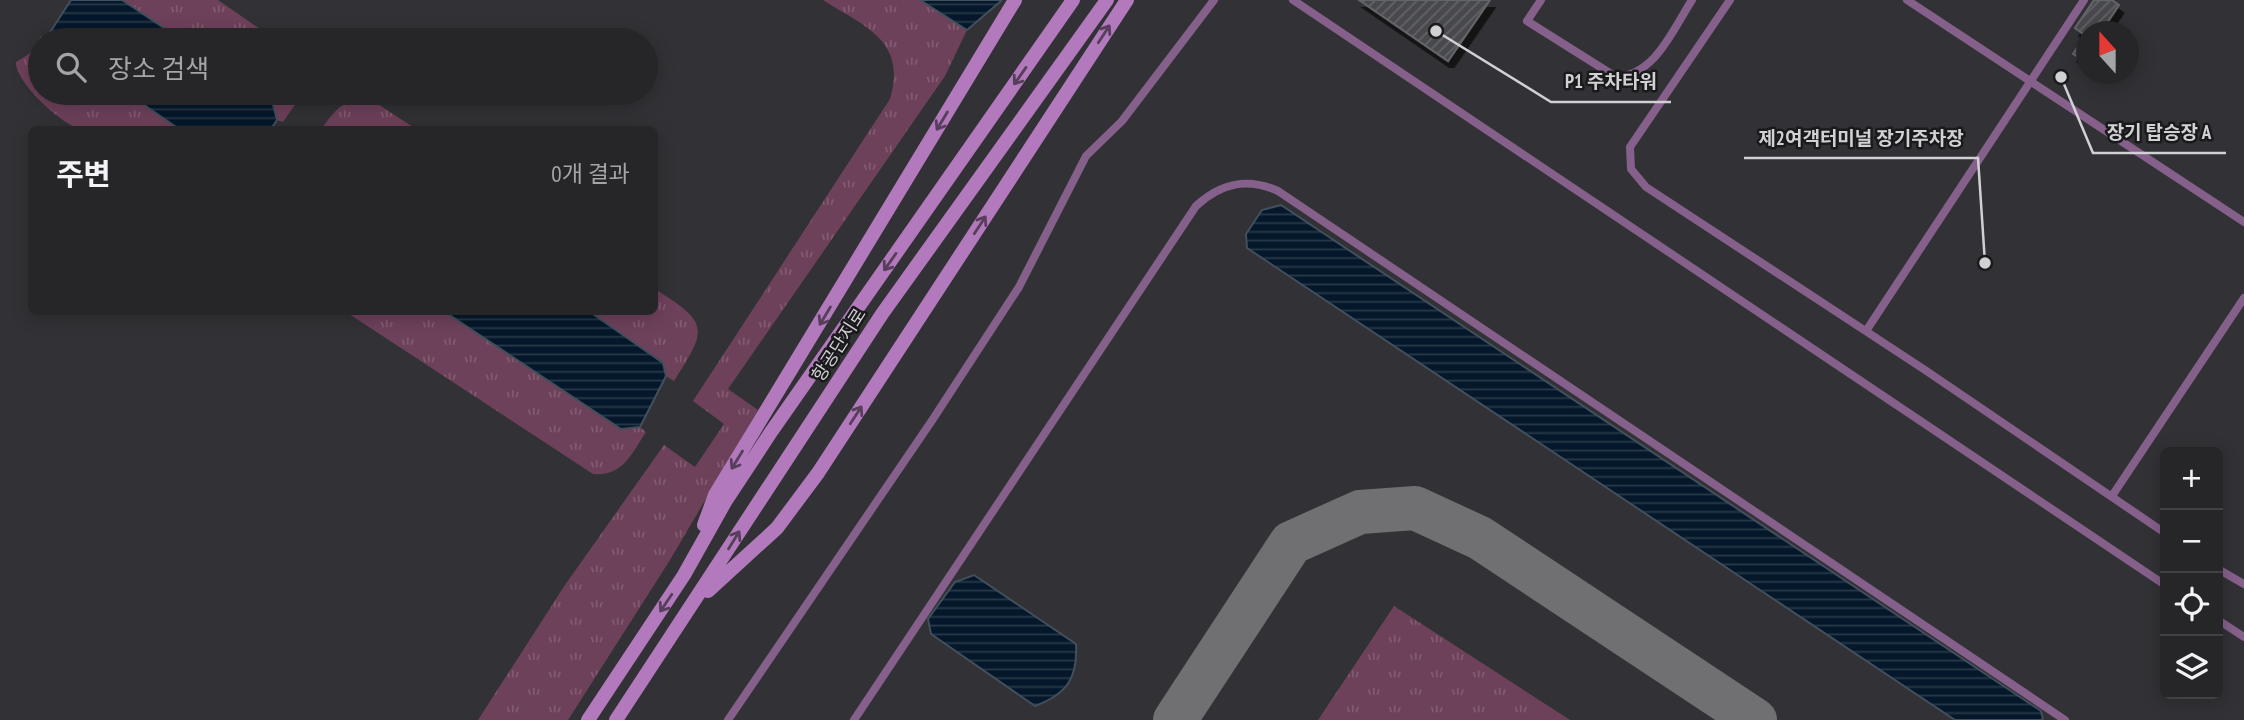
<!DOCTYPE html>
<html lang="ko">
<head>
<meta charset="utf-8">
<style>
  :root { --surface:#262528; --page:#323134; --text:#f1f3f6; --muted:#a4a5a8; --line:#424245 }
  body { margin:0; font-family:"PT Sans Narrow","Noto Sans KR",sans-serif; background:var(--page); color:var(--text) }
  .controls { position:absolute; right:21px; bottom:21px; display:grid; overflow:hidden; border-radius:10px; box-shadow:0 4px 18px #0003 }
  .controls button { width:63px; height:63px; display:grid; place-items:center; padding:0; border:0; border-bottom:2px solid var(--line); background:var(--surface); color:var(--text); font:35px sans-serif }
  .compass { position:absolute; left:2076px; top:21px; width:63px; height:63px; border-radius:50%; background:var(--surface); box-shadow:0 4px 18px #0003; rotate:339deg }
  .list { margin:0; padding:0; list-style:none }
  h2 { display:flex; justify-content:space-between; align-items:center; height:91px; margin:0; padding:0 28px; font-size:30px }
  h2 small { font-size:23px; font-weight:400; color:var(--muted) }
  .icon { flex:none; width:38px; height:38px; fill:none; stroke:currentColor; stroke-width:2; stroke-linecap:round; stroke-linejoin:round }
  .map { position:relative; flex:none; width:2244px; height:720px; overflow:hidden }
  .search { position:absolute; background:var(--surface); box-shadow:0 4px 18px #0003; left:28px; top:28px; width:630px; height:77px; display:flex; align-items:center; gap:18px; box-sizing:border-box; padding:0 24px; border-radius:38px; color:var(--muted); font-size:26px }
  .panel { position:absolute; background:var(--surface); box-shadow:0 4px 18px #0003; left:28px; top:126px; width:630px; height:189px; border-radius:10px }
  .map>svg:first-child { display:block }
</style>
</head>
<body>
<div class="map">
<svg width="2244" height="720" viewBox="0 0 2244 720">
  <defs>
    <pattern id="grass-tufts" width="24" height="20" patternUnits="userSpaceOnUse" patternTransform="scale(1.75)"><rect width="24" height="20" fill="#6e415a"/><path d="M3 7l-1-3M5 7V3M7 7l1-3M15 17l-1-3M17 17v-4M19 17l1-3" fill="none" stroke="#825b71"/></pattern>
    <pattern id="water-rules" width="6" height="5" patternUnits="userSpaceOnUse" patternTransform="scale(1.75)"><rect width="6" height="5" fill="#05182b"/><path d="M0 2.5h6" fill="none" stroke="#283949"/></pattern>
    <pattern id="building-hatch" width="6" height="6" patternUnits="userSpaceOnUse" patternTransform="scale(1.75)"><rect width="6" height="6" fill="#484a4e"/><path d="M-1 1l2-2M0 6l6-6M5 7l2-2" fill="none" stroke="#616367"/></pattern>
    <filter id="shadow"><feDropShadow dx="4.5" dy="8" stdDeviation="0" flood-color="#0009"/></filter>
  </defs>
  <rect width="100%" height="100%" fill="#323135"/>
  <path fill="url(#grass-tufts)" d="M122,0h96l58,40h-94z
    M823,0h97l47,30 -22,46 -217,313 30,21 -88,150 -102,160h-90l87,-135 99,-140 31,22 29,-43 -31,-23 197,-302c17,-59 -25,-72 -67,-99z
    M41,36l4,4h-5v53h87l52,36c-24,0 -77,5 -98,0 -19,-4 -66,-47 -65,-67l13,-8z
    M265,93h38l-20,29 -6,-2 -6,-23z
    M370,99l46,30h-95c11,-14 24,-35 43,-24z
    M655,289c54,34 53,39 19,92l-8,-5 -3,-14 -73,-50h64z
    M346,312h99l176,117 19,-2 6,5c-14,21 -23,45 -53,42z
    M1394,606l176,114h-252z"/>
  <path fill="url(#water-rules)" stroke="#424f5d" stroke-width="2" d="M71,0h51l60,40h-137z
    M920,0h80l1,1 -34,29z
    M127,93h138l6,4 6,23 -6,9h-92z
    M1281,205l760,506 2,9h-88l-708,-472 -1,-14 16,-24z
    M445,312h145l73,51 3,13 -26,51 -19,2z
    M974,575l102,69c2,34 -9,50 -41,62l-104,-72 -3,-15 27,-37z"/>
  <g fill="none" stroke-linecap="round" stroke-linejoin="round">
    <path stroke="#707073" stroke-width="44" d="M1175,720l116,-177 69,-31 55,-4 65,30 275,182"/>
  </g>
  <path fill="url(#building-hatch)" stroke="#64656a" stroke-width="2" filter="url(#shadow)" d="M1359,0h131l-42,61z
    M2094,0h18l7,5 -18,27h-15v4l-11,-8z
    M2084,38l2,17 -3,5 -10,-6z"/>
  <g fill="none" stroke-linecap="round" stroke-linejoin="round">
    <path stroke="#85608b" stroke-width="8" d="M1293,0l872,585
      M1541,0l-14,21 89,56c39,-2 56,-46 76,-77
      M1730,0l-100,147 1,22 15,18 279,183 240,163
      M1907,0l337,222
      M1866,331l218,-331
      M2112,496l132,-198
      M2218,569l26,15
      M2218,620l26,17
      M728,720l205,-301 86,-132 67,-131 36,-35 92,-121
      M854,720l342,-514c25,-23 51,-29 82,-15l787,529"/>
    <path stroke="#b379bd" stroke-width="14" d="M704,525l11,-30 300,-495
      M708,591l69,-63 41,-55 309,-473
      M588,720l96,-145 41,-73 46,-70 302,-432
      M616,720l266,-406 225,-314"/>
  </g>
  <defs><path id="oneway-shaft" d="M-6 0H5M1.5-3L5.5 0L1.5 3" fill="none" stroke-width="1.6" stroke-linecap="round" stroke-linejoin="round" transform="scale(1.75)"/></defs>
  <g stroke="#573f5c">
    <use href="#oneway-shaft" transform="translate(1104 34) rotate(-57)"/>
    <use href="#oneway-shaft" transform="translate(1020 76) rotate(125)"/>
    <use href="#oneway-shaft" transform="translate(942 121) rotate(121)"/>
    <use href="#oneway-shaft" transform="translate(980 225) rotate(-57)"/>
    <use href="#oneway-shaft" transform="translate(890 262) rotate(125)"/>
    <use href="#oneway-shaft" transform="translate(825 316) rotate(121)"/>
    <use href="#oneway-shaft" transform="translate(856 415) rotate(-57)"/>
    <use href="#oneway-shaft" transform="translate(737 460) rotate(122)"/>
    <use href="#oneway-shaft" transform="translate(734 540) rotate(-58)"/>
    <use href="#oneway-shaft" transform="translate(666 603) rotate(124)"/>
  </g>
  <g text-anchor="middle" stroke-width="5" stroke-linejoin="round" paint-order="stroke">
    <g font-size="18" fill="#d1d0d3" stroke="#1a191b">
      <text transform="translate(839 345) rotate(-57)" y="6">항공단지로</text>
    </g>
  </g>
  <path fill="none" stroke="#d1d0d3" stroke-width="2.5" d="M1436 31L1551 102H1671M2061 77L2093 153H2226M1985 263L1978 158H1744"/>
  <g fill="#d1d0d3" stroke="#1a191b" stroke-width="2.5">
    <circle cx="1436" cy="31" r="7"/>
    <circle cx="2061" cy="77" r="7"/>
    <circle cx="1985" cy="263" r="7"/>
  </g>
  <g font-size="19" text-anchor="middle" font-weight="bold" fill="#d1d0d3" stroke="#1a191b" stroke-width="5" stroke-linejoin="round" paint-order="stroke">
    <text x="1611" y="88">P1 주차타워</text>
    <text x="2159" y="139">장기 탑승장 A</text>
    <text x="1861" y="145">제2여객터미널 장기주차장</text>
  </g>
</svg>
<div class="controls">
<button>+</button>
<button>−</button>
<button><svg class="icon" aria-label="locate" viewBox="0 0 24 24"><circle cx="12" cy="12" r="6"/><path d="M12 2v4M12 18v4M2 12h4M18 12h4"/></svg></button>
<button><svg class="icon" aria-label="layers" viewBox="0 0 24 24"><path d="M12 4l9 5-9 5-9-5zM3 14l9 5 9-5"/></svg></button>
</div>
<svg class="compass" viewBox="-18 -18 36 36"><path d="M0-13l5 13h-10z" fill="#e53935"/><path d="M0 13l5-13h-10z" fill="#a4a5a8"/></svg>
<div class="search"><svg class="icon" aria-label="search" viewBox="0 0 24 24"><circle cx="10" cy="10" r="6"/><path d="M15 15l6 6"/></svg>장소 검색</div>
<section class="panel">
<h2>주변<small>0개 결과</small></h2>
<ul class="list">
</ul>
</section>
</div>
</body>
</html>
